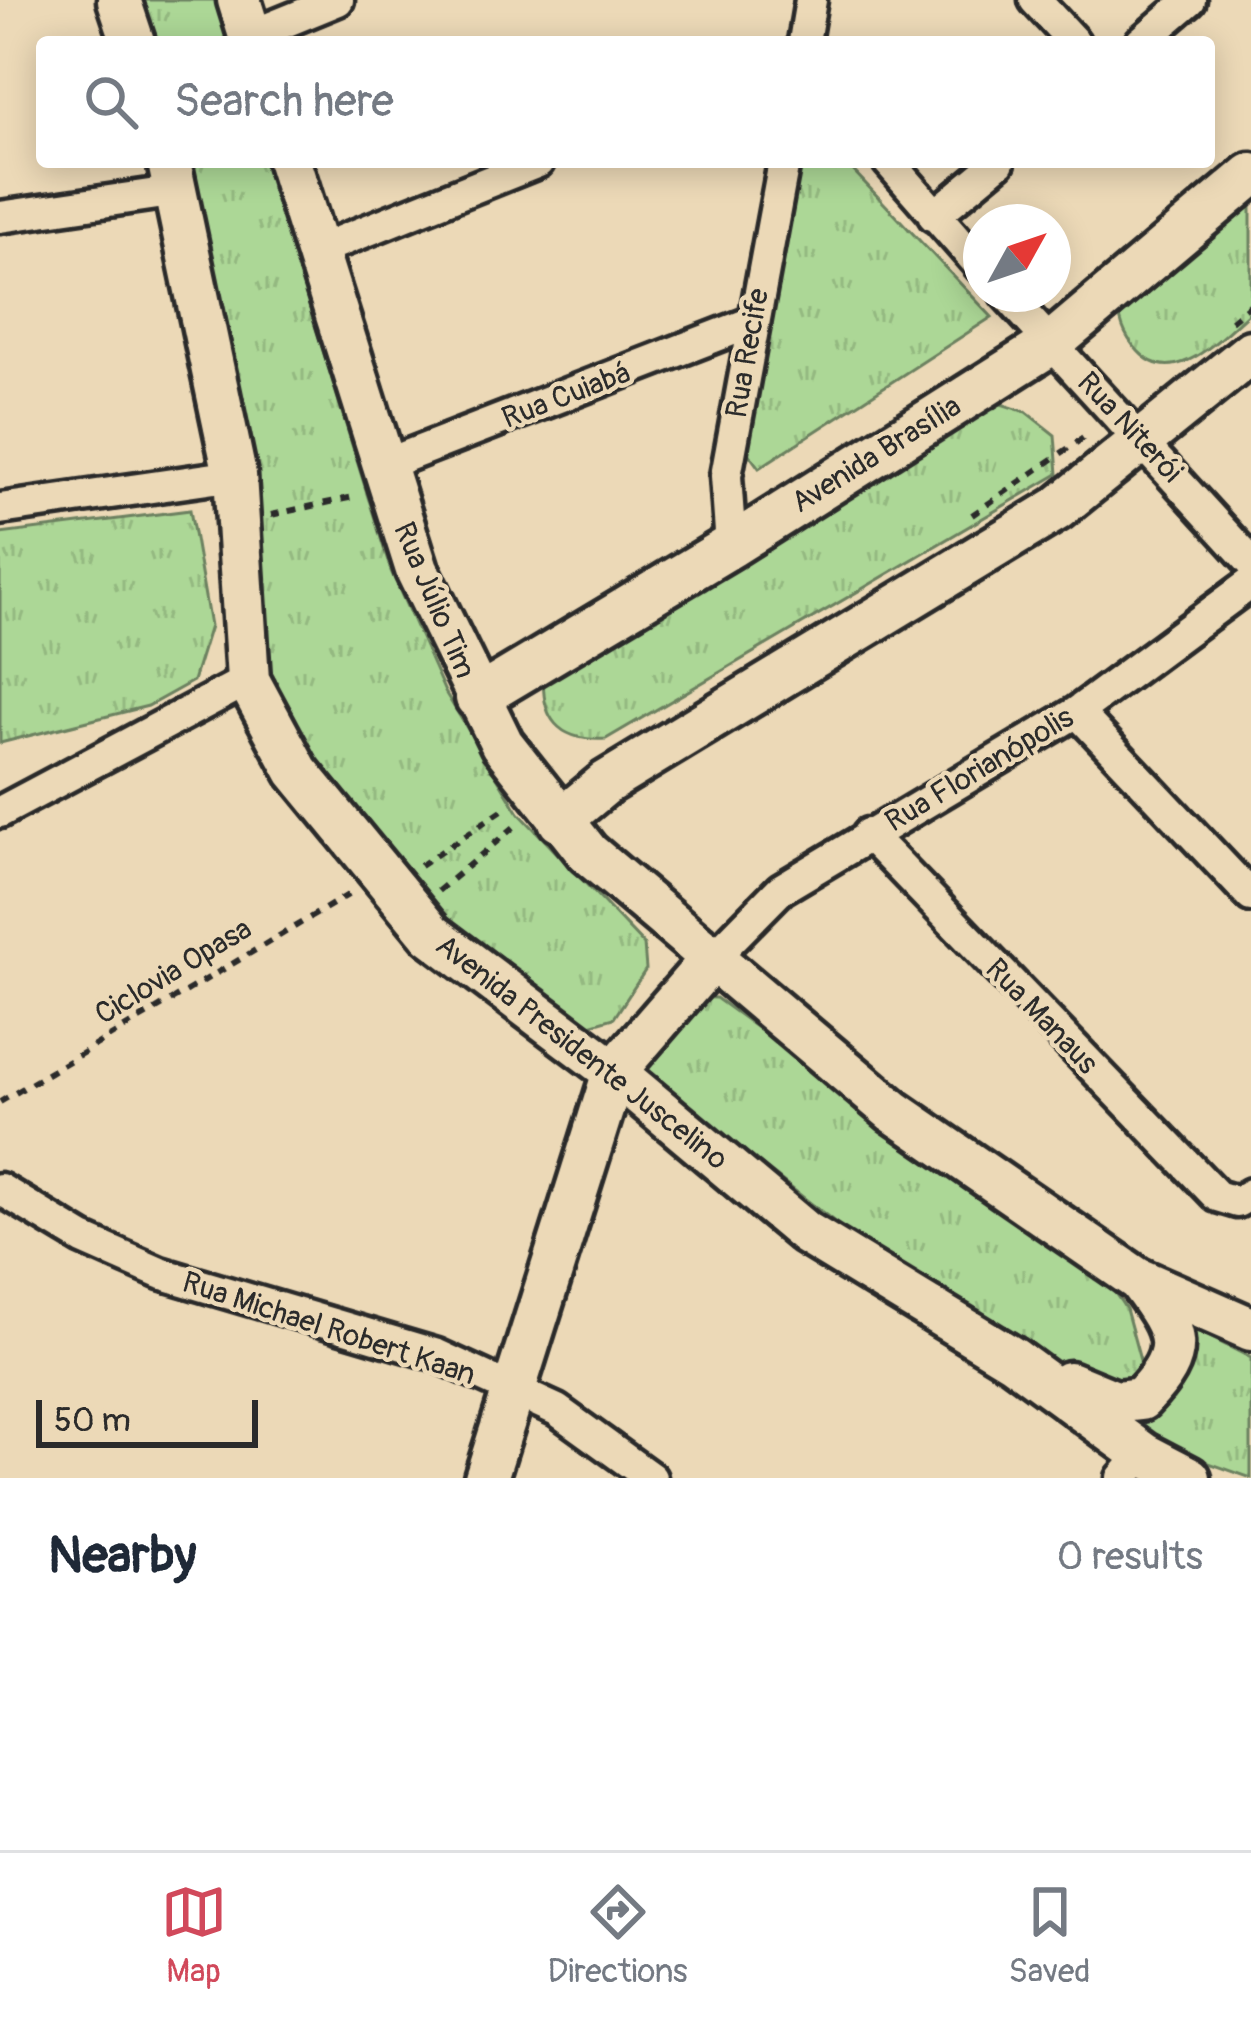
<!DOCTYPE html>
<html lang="en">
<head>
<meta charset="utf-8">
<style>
  :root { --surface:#fff; --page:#f6f6f7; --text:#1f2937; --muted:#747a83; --line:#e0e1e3; --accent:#d1495b }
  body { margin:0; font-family:Pangolin,sans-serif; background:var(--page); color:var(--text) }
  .compass { position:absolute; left:963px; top:204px; width:108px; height:108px; border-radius:50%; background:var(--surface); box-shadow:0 6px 30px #0003; rotate:50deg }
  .scale { position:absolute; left:36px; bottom:30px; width:222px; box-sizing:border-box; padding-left:12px; border:6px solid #2b2b2b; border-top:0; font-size:33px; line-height:42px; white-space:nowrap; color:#2b2b2b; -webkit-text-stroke:9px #ecd9b7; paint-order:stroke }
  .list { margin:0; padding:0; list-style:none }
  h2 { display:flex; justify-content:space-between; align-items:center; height:156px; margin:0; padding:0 48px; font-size:51px }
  h2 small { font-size:39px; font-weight:400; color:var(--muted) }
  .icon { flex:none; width:66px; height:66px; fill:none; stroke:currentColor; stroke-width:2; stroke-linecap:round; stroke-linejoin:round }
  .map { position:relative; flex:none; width:1251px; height:1478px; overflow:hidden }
  .search { position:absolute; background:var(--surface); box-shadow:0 6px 30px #0003; left:36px; right:36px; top:36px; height:132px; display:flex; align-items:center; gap:30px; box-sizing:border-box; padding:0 42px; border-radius:12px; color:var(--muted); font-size:45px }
  .sheet { height:372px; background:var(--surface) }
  nav { display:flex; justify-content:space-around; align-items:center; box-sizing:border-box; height:168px; border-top:3px solid var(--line); background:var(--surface); font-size:33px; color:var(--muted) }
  nav a { display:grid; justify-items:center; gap:6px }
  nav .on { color:var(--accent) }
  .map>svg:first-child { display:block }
</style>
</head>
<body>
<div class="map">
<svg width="1251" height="1478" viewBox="0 0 1251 1478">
  <defs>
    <pattern id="park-tufts" width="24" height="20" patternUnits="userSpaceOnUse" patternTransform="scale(3)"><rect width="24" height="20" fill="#acd796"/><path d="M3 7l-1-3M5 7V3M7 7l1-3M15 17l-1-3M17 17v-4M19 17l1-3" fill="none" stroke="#94b981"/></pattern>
  </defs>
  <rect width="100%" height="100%" fill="#ecd9b7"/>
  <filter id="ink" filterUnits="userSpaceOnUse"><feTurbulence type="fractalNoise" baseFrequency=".00833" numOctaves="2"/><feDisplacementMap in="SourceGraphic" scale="24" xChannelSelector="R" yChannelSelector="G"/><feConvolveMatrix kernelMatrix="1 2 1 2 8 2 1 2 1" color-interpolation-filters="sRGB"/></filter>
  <g filter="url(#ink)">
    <path fill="url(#park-tufts)" stroke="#6c8160" stroke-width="3" d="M135,0h80l13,42h-79z
      M181,162h84l126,409 54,121 74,121 125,132 2,24 -32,49 -24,7 -27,-9 -123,-92 -69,-71 -113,-178z
      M794,162h51l147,155 -233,151 -25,-34z
      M1251,188v123c-30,25 -76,81 -113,40 -15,-16 -19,-31 -20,-53z
      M989,400l37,12 29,23 3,39 -452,265c-48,3 -66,-21 -62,-67z
      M190,510l20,116 -17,55 -45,25 -148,37v-209z
      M687,997l29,1 392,285 18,26 15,55 -12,19 -39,7 -240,-156 -211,-165z
      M1184,1324l67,34v120l-79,-28 -40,-25c51,-24 48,-49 52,-101z"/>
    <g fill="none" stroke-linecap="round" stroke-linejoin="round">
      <g stroke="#2b2b2b" stroke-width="39">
        <path id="street" d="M1035,0l39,42
          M250,36l88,-36
          M804,42l7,-42
          M1141,42l49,-42
          M889,162l92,105
          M934,216l65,-54
          M0,217l177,-26
          M316,251l222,-89
          M1006,294l245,268
          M381,466l369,-143
          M0,509l235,-34
          M731,546l-5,-70 58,-314
          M1077,712l174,184
          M0,812l248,-132
          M868,834l349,362 20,6 14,-8
          M712,959l69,-70 296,-177 174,-129
          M0,1189l83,50 77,34 277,82 120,55 94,68
          M1122,1478l21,-24"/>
      </g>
      <g stroke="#2b2b2b" stroke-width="51">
        <path id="secondary" d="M119,0l14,42
          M239,0l13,42
          M169,162l66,313 13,205 49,91 134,163 183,138 192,161 207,126 130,95 46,24
          M289,162l128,408 85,174 86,109 305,258 244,168 114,50
          M477,698l254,-152 321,-203 199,-168
          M560,821l47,-39 450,-273 194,-157
          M1069,1383l46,19 26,-3c46,-47 37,-66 0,-116
          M486,1478l128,-406 98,-113"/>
      </g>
      <path stroke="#2b2b2b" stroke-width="6" stroke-dasharray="9 9" stroke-linecap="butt" d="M1231,321l20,-17
        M271,515l87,-19
        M972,515l117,-81
        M420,866l88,-60
        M438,891l82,-69
        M0,1102l353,-210"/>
      <use href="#street" stroke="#ecd9b7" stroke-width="30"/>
      <use href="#secondary" stroke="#ecd9b7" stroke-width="42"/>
    </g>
  </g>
  <g text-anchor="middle" stroke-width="9" stroke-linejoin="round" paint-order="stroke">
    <g font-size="30" fill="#2b2b2b" stroke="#ecd9b7">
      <text transform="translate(747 353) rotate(-80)" y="10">Rua Recife</text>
      <text transform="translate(566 395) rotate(-21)" y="10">Rua Cuiabá</text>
      <text transform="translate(1130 427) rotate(47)" y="10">Rua Niterói</text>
      <text transform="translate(876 454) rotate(-32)" y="10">Avenida Brasília</text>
      <text transform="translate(435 600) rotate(67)" y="10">Rua Júlio Tim</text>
      <text transform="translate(979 769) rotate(-31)" y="10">Rua Florianópolis</text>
      <text transform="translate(173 971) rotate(-31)" y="10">Ciclovia Opasa</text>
      <text transform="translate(1042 1016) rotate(46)" y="10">Rua Manaus</text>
      <text transform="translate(582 1052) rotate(38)" y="10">Avenida Presidente Juscelino</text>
      <text transform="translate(329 1328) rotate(18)" y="10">Rua Michael Robert Kaan</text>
    </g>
  </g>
</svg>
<svg class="compass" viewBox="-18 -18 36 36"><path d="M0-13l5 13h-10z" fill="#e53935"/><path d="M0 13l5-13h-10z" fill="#747a83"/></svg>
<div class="scale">50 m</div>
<div class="search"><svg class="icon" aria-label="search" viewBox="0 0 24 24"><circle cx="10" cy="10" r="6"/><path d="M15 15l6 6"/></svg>Search here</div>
</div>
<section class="sheet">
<h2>Nearby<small>0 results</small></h2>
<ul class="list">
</ul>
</section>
<nav>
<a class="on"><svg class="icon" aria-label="map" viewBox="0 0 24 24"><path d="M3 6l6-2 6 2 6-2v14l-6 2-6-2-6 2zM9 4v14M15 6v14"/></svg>Map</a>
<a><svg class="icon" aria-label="directions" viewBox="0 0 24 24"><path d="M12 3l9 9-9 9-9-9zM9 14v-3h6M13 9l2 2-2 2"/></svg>Directions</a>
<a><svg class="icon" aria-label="saved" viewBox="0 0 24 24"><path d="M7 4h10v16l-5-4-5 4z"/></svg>Saved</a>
</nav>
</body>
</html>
